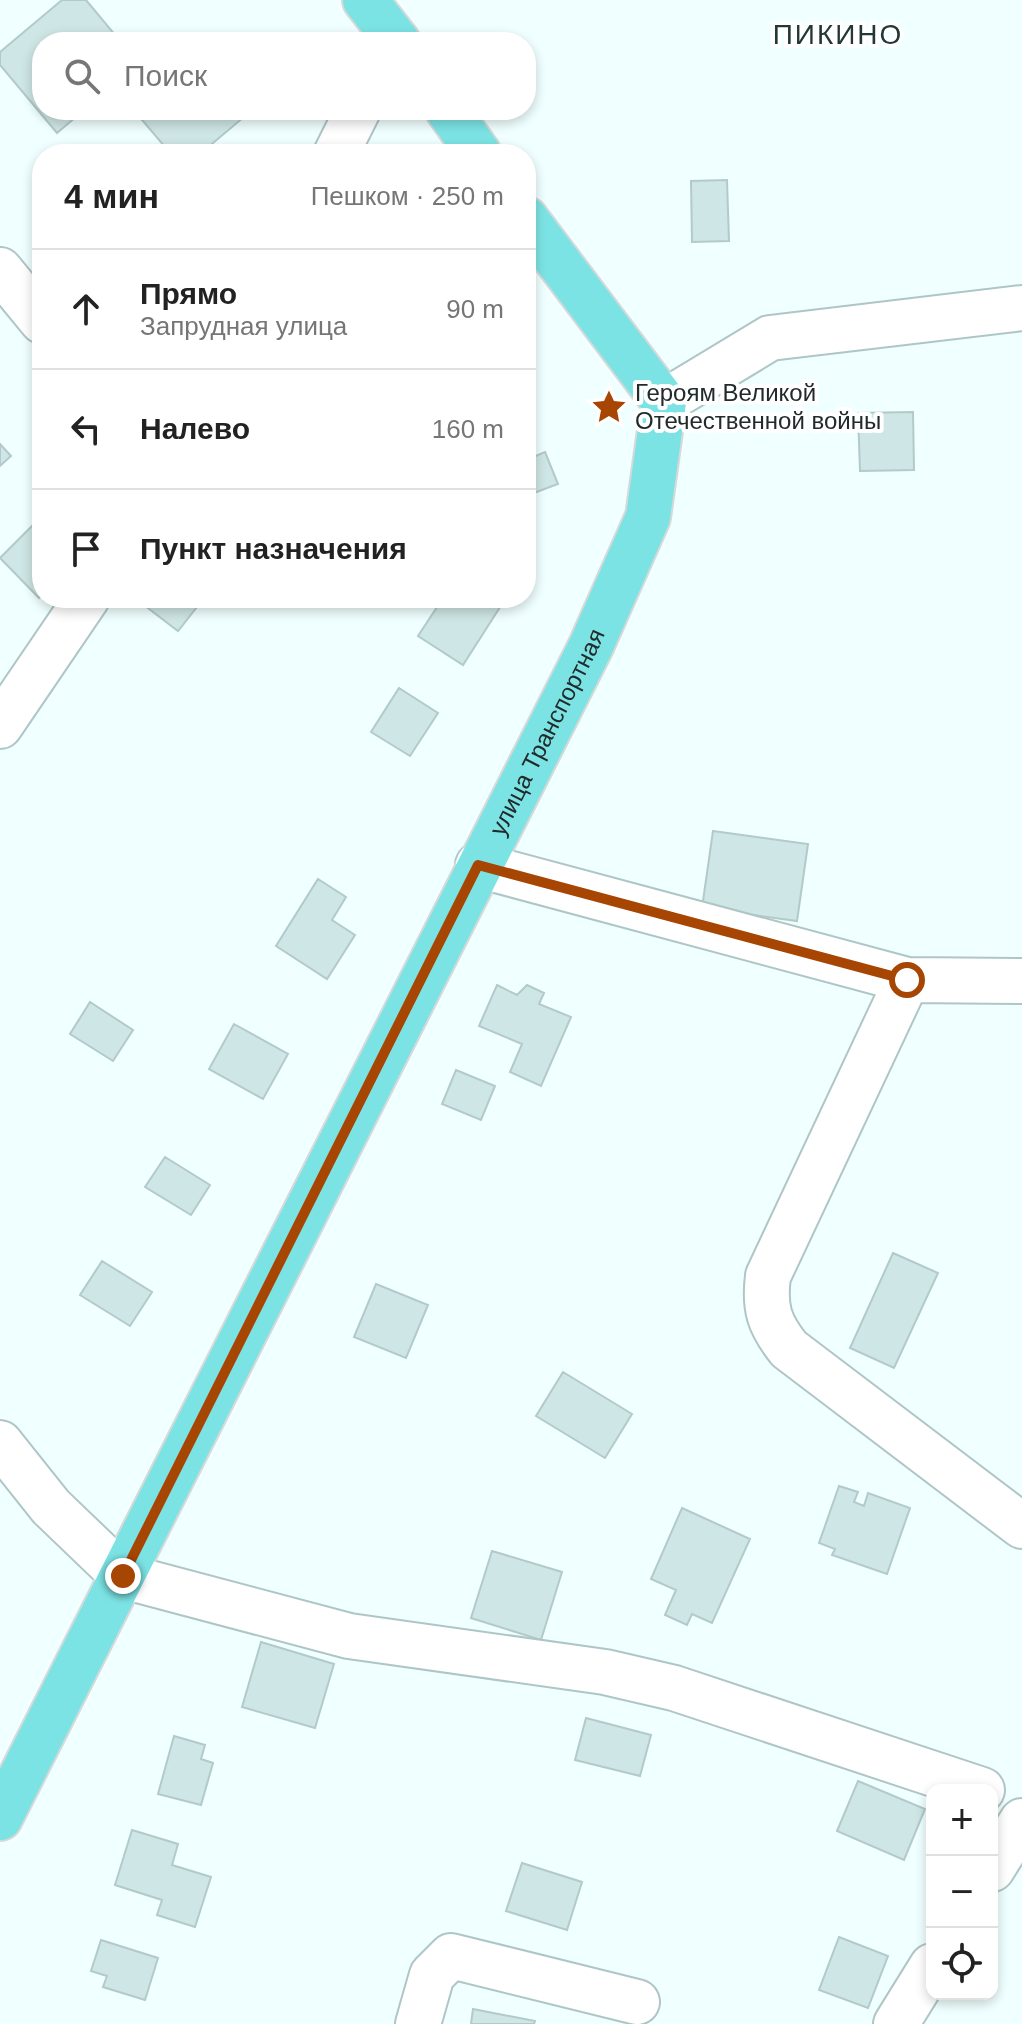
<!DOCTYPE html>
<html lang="ru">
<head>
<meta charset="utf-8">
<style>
  :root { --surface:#fff; --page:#f6f6f6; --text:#222; --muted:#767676; --line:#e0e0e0 }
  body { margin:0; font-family:Arial,sans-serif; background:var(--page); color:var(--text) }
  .controls { position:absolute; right:24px; bottom:24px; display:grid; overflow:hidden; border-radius:16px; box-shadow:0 4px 12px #0003 }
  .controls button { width:72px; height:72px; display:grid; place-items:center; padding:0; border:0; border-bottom:2px solid var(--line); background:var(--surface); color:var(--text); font:40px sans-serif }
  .stop { position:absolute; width:24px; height:24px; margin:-18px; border:6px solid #a74502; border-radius:50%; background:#fff }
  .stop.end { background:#a74502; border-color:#fff; box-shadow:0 2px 8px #0008 }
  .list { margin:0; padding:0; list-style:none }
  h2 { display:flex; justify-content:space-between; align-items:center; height:104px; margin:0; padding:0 32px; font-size:34px }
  h2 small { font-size:26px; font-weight:400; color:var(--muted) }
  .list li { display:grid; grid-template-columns:52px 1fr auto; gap:24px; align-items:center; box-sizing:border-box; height:120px; padding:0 32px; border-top:2px solid var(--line) }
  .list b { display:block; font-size:30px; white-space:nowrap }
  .list p { margin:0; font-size:26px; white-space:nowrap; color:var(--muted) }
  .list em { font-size:26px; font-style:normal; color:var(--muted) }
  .icon { flex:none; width:44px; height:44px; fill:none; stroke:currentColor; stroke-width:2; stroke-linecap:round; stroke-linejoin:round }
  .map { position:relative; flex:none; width:1022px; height:2024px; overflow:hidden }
  .search { position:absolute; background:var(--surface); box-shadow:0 4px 12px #0003; left:32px; top:32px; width:504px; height:88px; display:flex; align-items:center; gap:20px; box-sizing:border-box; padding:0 28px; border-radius:32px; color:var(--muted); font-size:30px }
  .panel { position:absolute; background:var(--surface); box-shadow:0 4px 12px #0003; left:32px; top:144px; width:504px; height:464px; border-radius:32px }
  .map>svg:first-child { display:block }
</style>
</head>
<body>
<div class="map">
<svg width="1022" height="2024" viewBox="0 0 1022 2024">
  <rect width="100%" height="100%" fill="#f0ffff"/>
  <path fill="#cee6e5" stroke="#b3caca" stroke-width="2" d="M62,0h24l35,42h-79v68h42l-27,23 -57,-68v-13z
    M141,110h109l1,1 -51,43h-29l-34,-40z
    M727,180l2,61 -37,1 -1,-61z
    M913,412l1,58 -54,1 -2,-58z
    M0,444l11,12 -11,10z
    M545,452l13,32 -32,12v-36z
    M42,516v79l-3,3 -39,-40z
    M150,598h54l-26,33 -34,-26z
    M443,598h49l10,6 -39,61 -45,-29z
    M399,688l39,25 -28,43 -39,-24z
    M713,831l95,13 -11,77 -95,-13z
    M318,879l28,18 -14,23 23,15 -28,44 -51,-33z
    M497,985l20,10 10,-10 17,8 -5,11 32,13 -30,69 -31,-14 12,-28 -43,-18z
    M90,1002l43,28 -20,31 -43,-27z
    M234,1024l54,30 -25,45 -54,-30z
    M456,1070l39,16 -14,34 -39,-16z
    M165,1157l45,28 -19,30 -46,-28z
    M893,1253l45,20 -44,95 -44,-20z
    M102,1261l50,31 -22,34 -50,-31z
    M376,1284l52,21 -22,53 -52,-21z
    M563,1372l69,42 -27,44 -69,-42z
    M839,1486l19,6 -4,10 10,4 4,-13 42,15 -23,66 -55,-19 3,-6 -16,-6z
    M682,1508l68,31 -38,84 -20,-9 -5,11 -22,-10 11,-25 -25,-11z
    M492,1551l70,21 -21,68 -70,-22z
    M261,1642l73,22 -19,64 -73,-21z
    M586,1718l65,17 -11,41 -65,-16z
    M174,1736l31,9 -4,14 12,4 -12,42 -43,-11z
    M858,1781l67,28 -21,51 -67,-29z
    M132,1830l46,14 -6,21 39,12 -16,50 -38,-12 5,-15 -47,-15z
    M522,1863l60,19 -15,48 -61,-19z
    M839,1937l49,19 -20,52 -49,-18z
    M101,1940l57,18 -13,42 -42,-13 4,-11 -16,-5z
    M473,2009l62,12 -1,3h-63z"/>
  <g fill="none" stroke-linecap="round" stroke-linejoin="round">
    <g stroke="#afc6c6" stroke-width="48">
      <path id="minor" d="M336,154l22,-44
        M0,270l42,51
        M664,402l106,-64 252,-30
        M0,726l87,-128
        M478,865l429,115 115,1
        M907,980l-139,296c-4,32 1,48 21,73l233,177
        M0,1443l51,64 72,69 226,60 256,36 69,16 308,102
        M992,1869l30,-48
        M418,2024l14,-49 19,-19 186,46
        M896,2024l36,-58"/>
    </g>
    <g stroke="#d7d9d9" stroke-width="48">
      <g id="major">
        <path d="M365,0l33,42"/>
        <path d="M448,110l31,44"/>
        <path id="s1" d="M0,1818l591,-1172 57,-129 16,-115 -138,-183"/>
      </g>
    </g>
    <use href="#minor" stroke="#fff" stroke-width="44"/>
    <use href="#major" stroke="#7ce3e4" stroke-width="44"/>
  </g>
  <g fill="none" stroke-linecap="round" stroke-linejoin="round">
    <path stroke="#a74502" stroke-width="10" d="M123,1576l355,-711 429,115"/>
  </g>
  <defs>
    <g id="sight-bare" transform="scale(2.76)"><path d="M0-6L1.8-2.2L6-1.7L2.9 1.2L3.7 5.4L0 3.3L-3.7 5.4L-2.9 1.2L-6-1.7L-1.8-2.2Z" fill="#a74502" stroke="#fff" stroke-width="2.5" paint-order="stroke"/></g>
  </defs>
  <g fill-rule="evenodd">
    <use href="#sight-bare" x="609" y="407"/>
  </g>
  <g text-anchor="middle" stroke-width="8" stroke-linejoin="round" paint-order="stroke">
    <g font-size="24" fill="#222b2b" stroke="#fff" text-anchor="start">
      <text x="635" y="401">Героям Великой<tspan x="635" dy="28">Отечественной войны</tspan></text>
    </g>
    <g font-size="24" fill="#222b2b" stroke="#fff">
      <text dy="8" stroke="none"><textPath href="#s1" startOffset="1216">улица Транспортная</textPath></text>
    </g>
    <g font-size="28" letter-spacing="2" fill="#233737" stroke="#fff">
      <text x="838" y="44">ПИКИНО</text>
    </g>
  </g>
</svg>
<div class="controls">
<button>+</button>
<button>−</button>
<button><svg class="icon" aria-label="locate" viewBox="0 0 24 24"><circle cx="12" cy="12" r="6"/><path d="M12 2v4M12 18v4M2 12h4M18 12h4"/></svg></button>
</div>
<div class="stop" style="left:907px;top:980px"></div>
<div class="stop end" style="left:123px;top:1576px"></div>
<div class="search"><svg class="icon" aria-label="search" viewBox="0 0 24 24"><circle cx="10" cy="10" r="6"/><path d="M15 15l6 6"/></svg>Поиск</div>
<section class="panel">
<h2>4 мин<small>Пешком · 250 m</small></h2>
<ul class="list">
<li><svg class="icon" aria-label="ahead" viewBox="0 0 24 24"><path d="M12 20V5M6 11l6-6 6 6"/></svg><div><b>Прямо</b><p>Запрудная улица</p></div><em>90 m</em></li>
<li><svg class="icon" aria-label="left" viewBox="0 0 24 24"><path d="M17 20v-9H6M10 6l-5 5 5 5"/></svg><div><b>Налево</b></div><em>160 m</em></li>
<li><svg class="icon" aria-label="arrive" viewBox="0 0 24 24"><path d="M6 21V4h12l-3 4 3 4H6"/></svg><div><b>Пункт назначения</b></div></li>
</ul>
</section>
</div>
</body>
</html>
